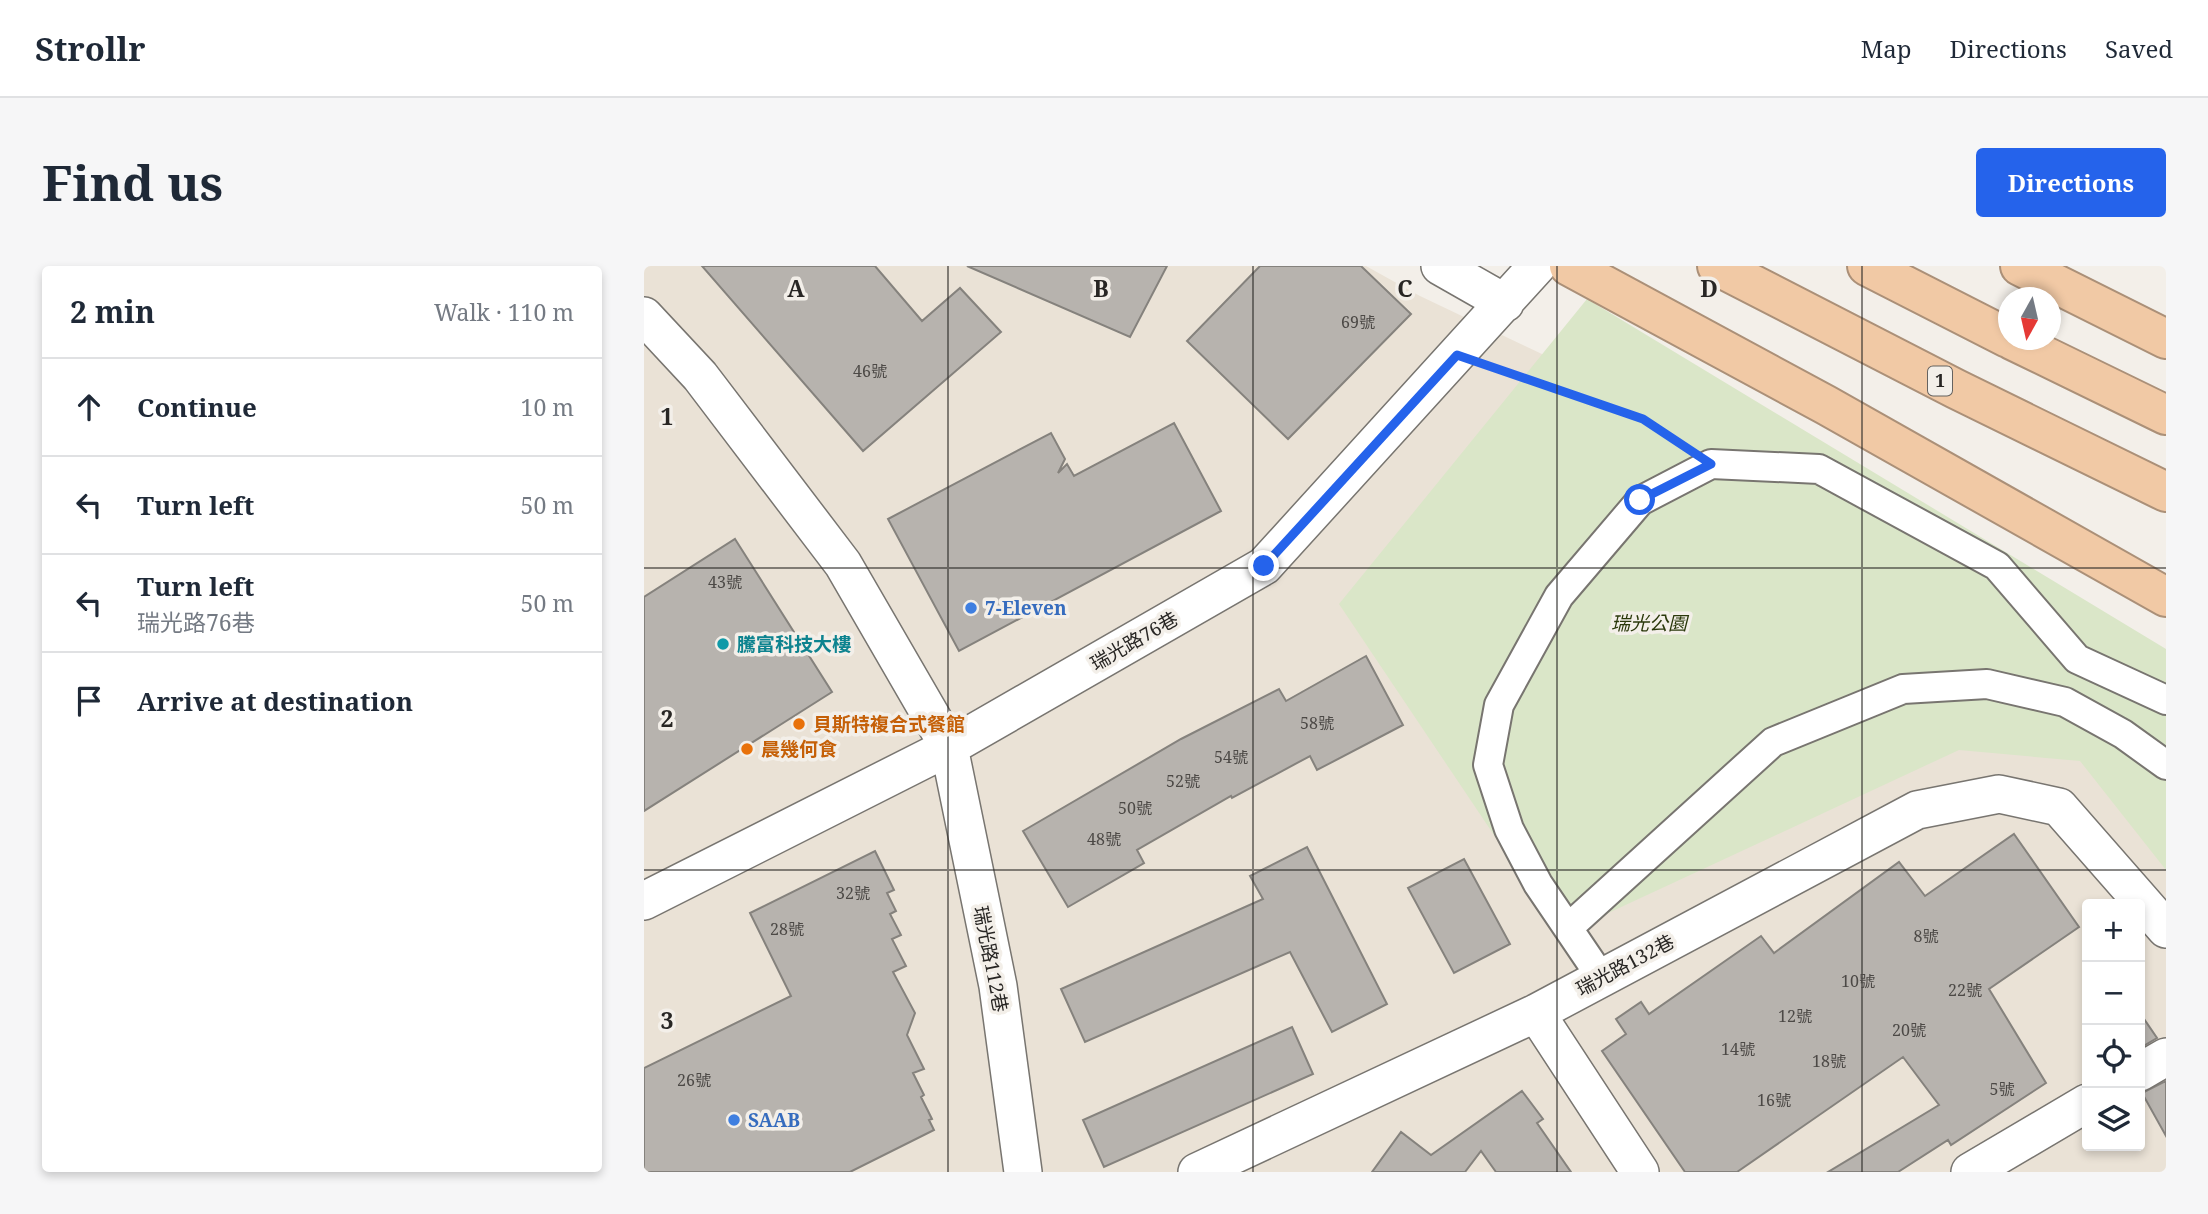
<!DOCTYPE html>
<html lang="en">
<head>
<meta charset="utf-8">
<style>
  :root { --surface:#fff; --page:#f6f6f7; --text:#1f2937; --muted:#747a83; --line:#e0e1e3; --accent:#2563eb }
  body { margin:0; font-family:"Noto Serif","Noto Sans TC",serif; background:var(--page); color:var(--text) }
  .controls { position:absolute; right:21px; bottom:21px; display:grid; overflow:hidden; border-radius:7px; box-shadow:0 4px 10px #0003 }
  .controls button { width:63px; height:63px; display:grid; place-items:center; padding:0; border:0; border-bottom:2px solid var(--line); background:var(--surface); color:var(--text); font:35px sans-serif }
  .compass { position:absolute; left:1354px; top:21px; width:63px; height:63px; border-radius:50%; background:var(--surface); box-shadow:0 4px 10px #0003; rotate:188deg }
  .stop { position:absolute; width:21px; height:21px; margin:-16px; border:5px solid #2563eb; border-radius:50%; background:#fff }
  .stop.end { background:#2563eb; border-color:#fff; box-shadow:0 2px 7px #0008 }
  .list { margin:0; padding:0; list-style:none }
  h2 { display:flex; justify-content:space-between; align-items:center; height:91px; margin:0; padding:0 28px; font-size:30px }
  h2 small { font-size:23px; font-weight:400; color:var(--muted) }
  .list li { display:grid; grid-template-columns:46px 1fr auto; gap:21px; align-items:center; box-sizing:border-box; height:98px; padding:0 28px; border-top:2px solid var(--line) }
  .list b { display:block; font-size:26px; white-space:nowrap }
  .list p { margin:0; font-size:23px; white-space:nowrap; color:var(--muted) }
  .list em { font-size:23px; font-style:normal; color:var(--muted) }
  .icon { flex:none; width:38px; height:38px; fill:none; stroke:currentColor; stroke-width:2; stroke-linecap:round; stroke-linejoin:round }
  .map { position:relative; flex:none; width:1522px; height:906px; overflow:hidden; border-radius:7px }
  header { display:flex; align-items:center; gap:42px; box-sizing:border-box; height:98px; padding:0 35px; background:var(--surface); border-bottom:2px solid var(--line) }
  header strong { font-size:33px }
  nav { display:flex; gap:38px; margin-inline-start:auto; font-size:24px }
  .intro { display:flex; align-items:center; justify-content:space-between; box-sizing:border-box; height:168px; padding:0 42px }
  h1 { margin:0; font-size:49px }
  .button { padding:18px 32px; border-radius:7px; background:var(--accent); color:#fff; font-size:24px; font-weight:700 }
  main { display:flex; gap:42px; padding:0 42px }
  aside { flex:1; background:var(--surface); border-radius:7px; box-shadow:0 4px 10px #0003 }
  .map>svg:first-child { display:block }
</style>
</head>
<body>
<header>
<strong>Strollr</strong>
<nav><a>Map</a><a>Directions</a><a>Saved</a></nav>
</header>
<div class="intro"><h1>Find us</h1><a class="button">Directions</a></div>
<main>
<aside>
<h2>2 min<small>Walk · 110 m</small></h2>
<ul class="list">
<li><svg class="icon" aria-label="ahead" viewBox="0 0 24 24"><path d="M12 20V5M6 11l6-6 6 6"/></svg><div><b>Continue</b></div><em>10 m</em></li>
<li><svg class="icon" aria-label="left" viewBox="0 0 24 24"><path d="M17 20v-9H6M10 6l-5 5 5 5"/></svg><div><b>Turn left</b></div><em>50 m</em></li>
<li><svg class="icon" aria-label="left" viewBox="0 0 24 24"><path d="M17 20v-9H6M10 6l-5 5 5 5"/></svg><div><b>Turn left</b><p>瑞光路76巷</p></div><em>50 m</em></li>
<li><svg class="icon" aria-label="arrive" viewBox="0 0 24 24"><path d="M6 21V4h12l-3 4 3 4H6"/></svg><div><b>Arrive at destination</b></div></li>
</ul>
</aside>
<div class="map">
<svg width="1522" height="906" viewBox="0 0 1522 906">
  <rect width="100%" height="100%" fill="#f3efe9"/>
  <path fill="#eae2d6" fill-rule="evenodd" d="M0,0h722l54,30 746,355v521h-1522zM1443,638h53v242h-53z"/>
  <path fill="#dae6c8" d="M943,33l579,350v221l-86,-109 -121,-11 -398,185 -222,-331z"/>
  <path fill="#b7b3ae" stroke="#85827d" stroke-width="2" d="M58,0h173l47,55 38,-33 41,44 -138,119z
    M323,0h200l-37,71z
    M616,0h101l50,48 -123,125 -101,-98z
    M530,157l47,88 -262,140 -71,-132 163,-86 14,26 -7,14 9,-9 7,12z
    M91,273l97,153 -188,119v-214z
    M722,390l37,69 -86,45 -7,-14 -78,42 -1,-2 -94,54 7,13 -76,44 -45,-76 158,-92 98,-50 7,12z
    M1370,568l65,93 -90,62 57,94 -95,62 -3,-5 -50,32h-70l111,-67 -36,-48 -166,115h-52l-83,-121 24,-17 -10,-15 25,-17 8,12 112,-78 13,17 125,-91 26,34z
    M663,581l80,157 -55,28 -42,-80 -205,90 -24,-53 202,-90 -13,-23z
    M231,585l19,39 -7,3 9,18 -6,3 11,21 -9,4 14,27 -13,6 22,41 -8,22 17,34 -11,4 11,22 -3,2 11,22 -3,1 5,10 -84,42h-206v-104l147,-72 -41,-83z
    M820,593l46,85 -56,29 -46,-85z
    M1496,747l17,25 -17,10z
    M648,761l21,47 -209,93 -21,-47z
    M1522,815v55l-24,-43z
    M878,825l21,28 -6,4 34,49h-75l-15,-21 -16,21h-93l29,-40 30,23z"/>
  <g fill="none" stroke-linecap="round" stroke-linejoin="round">
    <g stroke="#787570" stroke-width="32">
      <path id="pedestrian" d="M924,662l205,-186 130,-53 84,-5 78,18 58,32 43,31
        M957,711l-63,-93 -29,-55 -21,-64 11,-60 60,-109 81,-95 71,-37 108,5 178,97 80,93 89,41"/>
    </g>
    <g stroke="#787570" stroke-width="40">
      <path id="minor" d="M796,0l65,37
        M0,50l56,60 143,188 106,183 49,239 25,186
        M0,635l305,-154 315,-181 273,-300
        M892,747l104,159
        M1496,806l26,-15
        M553,906l339,-159 381,-203 82,-16 60,13 107,122
        M1326,906l117,-69"/>
    </g>
    <g stroke="#ab9078" stroke-width="42">
      <path id="motorway" d="M925,0l257,139 340,192
        M1073,0l239,123 210,103
        M1223,0l141,72
        M1376,0l146,73
        M1368,74l154,75"/>
    </g>
    <path stroke="#9a9792" stroke-width="4.5" stroke-dasharray="5 5" stroke-linecap="butt" d="M852,102l147,51 35,23"/>
    <use href="#pedestrian" stroke="#fff" stroke-width="28"/>
    <use href="#minor" stroke="#fff" stroke-width="37"/>
    <use href="#motorway" stroke="#f1c9a5" stroke-width="38"/>
  </g>
  <g fill="none" stroke-linecap="round" stroke-linejoin="round">
    <path stroke="#2563eb" stroke-width="9" d="M620,300l193,-211 186,64 68,45 -71,36"/>
  </g>
  <path fill="none" stroke="#282624" stroke-width="2" stroke-opacity="0.55" d="M304,0v906M609,0v906M913,0v906M1218,0v906M0,302h1522M0,604h1522"/>
  <g fill="#3f7fe0" stroke="#f3efe9" stroke-width="2.5">
    <circle cx="327" cy="342" r="7"/>
    <circle cx="90" cy="854" r="7"/>
  </g>
  <circle fill="#0f9aa8" stroke="#f3efe9" stroke-width="2.5" cx="79" cy="378" r="7"/>
  <g fill="#e8710a" stroke="#f3efe9" stroke-width="2.5">
    <circle cx="155" cy="458" r="7"/>
    <circle cx="103" cy="483" r="7"/>
  </g>
  <g text-anchor="middle" stroke-width="7" stroke-linejoin="round" paint-order="stroke">
    <g font-size="16" fill="#4c4946">
      <text x="714" y="62">69號</text>
      <text x="226" y="111">46號</text>
      <text x="81" y="322">43號</text>
      <text x="673" y="463">58號</text>
      <text x="587" y="497">54號</text>
      <text x="539" y="521">52號</text>
      <text x="491" y="548">50號</text>
      <text x="460" y="579">48號</text>
      <text x="209" y="633">32號</text>
      <text x="143" y="669">28號</text>
      <text x="1282" y="676">8號</text>
      <text x="1214" y="721">10號</text>
      <text x="1321" y="730">22號</text>
      <text x="1151" y="756">12號</text>
      <text x="1265" y="770">20號</text>
      <text x="1094" y="789">14號</text>
      <text x="1185" y="801">18號</text>
      <text x="50" y="820">26號</text>
      <text x="1358" y="829">5號</text>
      <text x="1130" y="840">16號</text>
    </g>
    <rect fill="#f3efe9" stroke="#65625f" stroke-width="2" x="1284" y="100.5" width="24" height="29" rx="5"/>
    <g font-size="18" font-weight="bold" fill="#282624">
      <text x="1296" y="121">1</text>
    </g>
    <g font-size="19" font-weight="bold" fill="#366cbe" stroke="#f3efe9" text-anchor="start">
      <text x="341" y="349">7-Eleven</text>
      <text x="104" y="861">SAAB</text>
    </g>
    <g font-size="19" font-style="italic" fill="#2a380b" stroke="#f3efe9">
      <text x="1005" y="364">瑞光公園</text>
    </g>
    <g font-size="19" fill="#282624" stroke="#f3efe9">
      <text transform="translate(490 375) rotate(-30)" y="7">瑞光路76巷</text>
      <text transform="translate(347 693) rotate(79)" y="7">瑞光路112巷</text>
      <text transform="translate(981 699) rotate(-28)" y="7">瑞光路132巷</text>
    </g>
    <g font-size="19" font-weight="bold" fill="#0d838f" stroke="#f3efe9" text-anchor="start">
      <text x="93" y="385">騰富科技大樓</text>
    </g>
    <g font-size="19" font-weight="bold" fill="#c56008" stroke="#f3efe9" text-anchor="start">
      <text x="169" y="465">貝斯特複合式餐館</text>
      <text x="117" y="490">晨幾何食</text>
    </g>
  </g>
  <g font-size="23" text-anchor="middle" font-weight="bold" fill="#282624" stroke="#f3efe9" stroke-width="7" stroke-linejoin="round" paint-order="stroke">
    <text x="152" y="31">A</text>
    <text x="457" y="31">B</text>
    <text x="761" y="31">C</text>
    <text x="1065" y="31">D</text>
    <text x="23" y="159">1</text>
    <text x="23" y="461">2</text>
    <text x="23" y="763">3</text>
  </g>
</svg>
<div class="controls">
<button>+</button>
<button>−</button>
<button><svg class="icon" aria-label="locate" viewBox="0 0 24 24"><circle cx="12" cy="12" r="6"/><path d="M12 2v4M12 18v4M2 12h4M18 12h4"/></svg></button>
<button><svg class="icon" aria-label="layers" viewBox="0 0 24 24"><path d="M12 4l9 5-9 5-9-5zM3 14l9 5 9-5"/></svg></button>
</div>
<svg class="compass" viewBox="-18 -18 36 36"><path d="M0-13l5 13h-10z" fill="#e53935"/><path d="M0 13l5-13h-10z" fill="#747a83"/></svg>
<div class="stop" style="left:996px;top:234px"></div>
<div class="stop end" style="left:620px;top:300px"></div>
</div>
</main>
</body>
</html>
